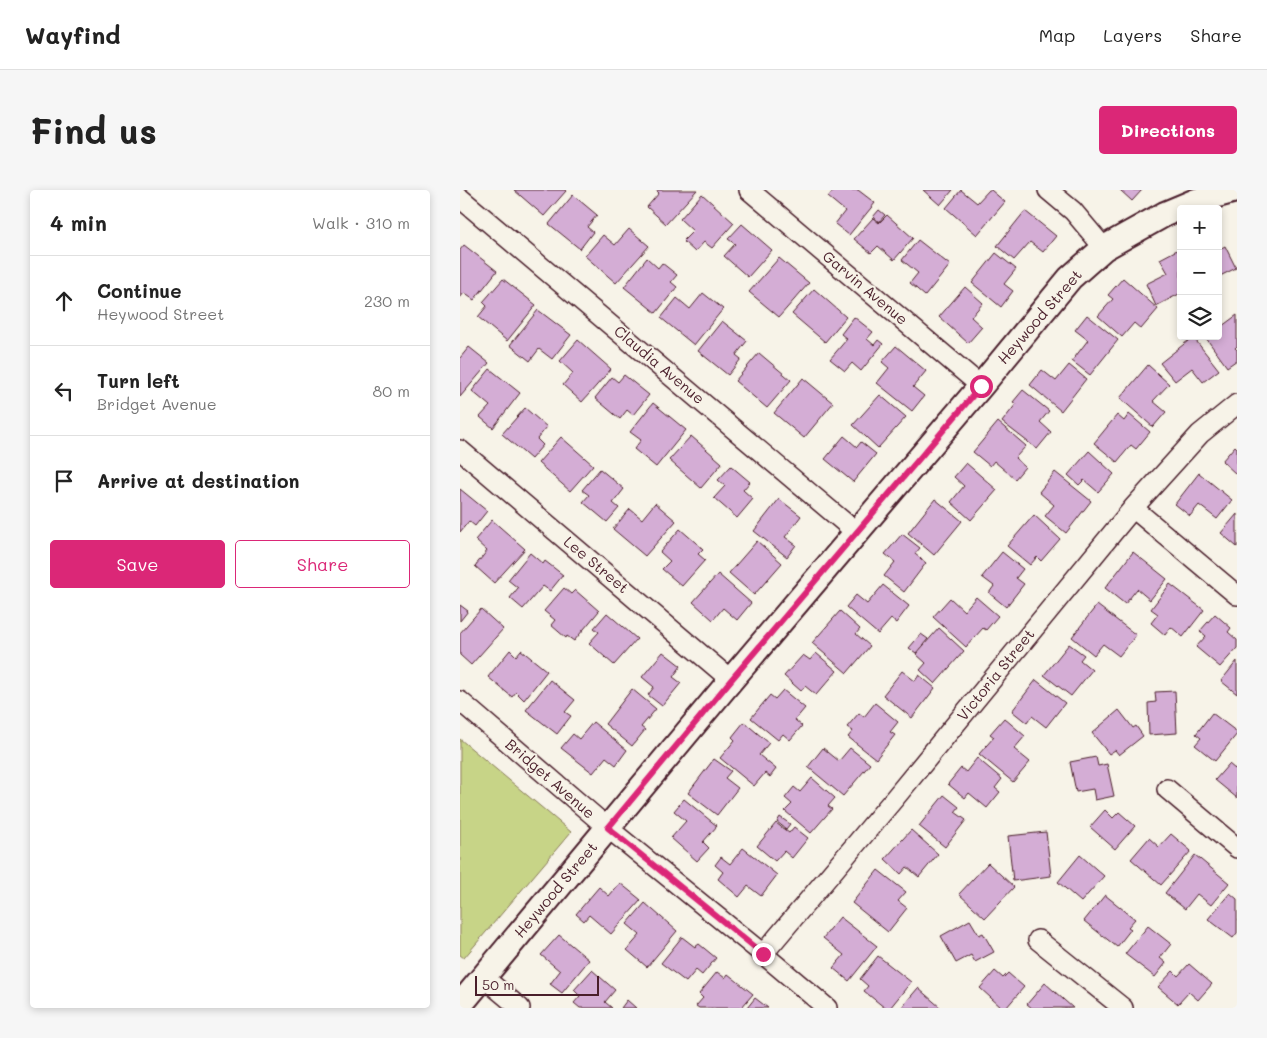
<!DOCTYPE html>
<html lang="en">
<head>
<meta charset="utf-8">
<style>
  :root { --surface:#fff; --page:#f6f6f6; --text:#222; --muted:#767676; --line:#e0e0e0; --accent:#db2777 }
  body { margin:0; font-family:Mali,sans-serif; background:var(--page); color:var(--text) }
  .controls { position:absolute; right:15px; top:15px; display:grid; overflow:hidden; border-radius:5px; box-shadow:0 2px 8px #0003 }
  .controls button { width:45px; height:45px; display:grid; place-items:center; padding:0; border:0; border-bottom:1px solid var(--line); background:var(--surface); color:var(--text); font:25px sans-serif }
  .scale { position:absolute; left:15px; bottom:12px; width:124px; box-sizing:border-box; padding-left:5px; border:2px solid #4a1f2b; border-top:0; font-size:14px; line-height:18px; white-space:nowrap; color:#4a1f2b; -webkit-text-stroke:4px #f7f3e8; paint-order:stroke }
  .stop { position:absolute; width:15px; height:15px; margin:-11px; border:4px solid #db2777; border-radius:50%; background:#fff }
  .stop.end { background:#db2777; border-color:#fff; box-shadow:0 1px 5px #0008 }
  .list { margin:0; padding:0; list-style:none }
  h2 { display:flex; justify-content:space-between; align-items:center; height:65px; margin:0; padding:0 20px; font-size:21px }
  h2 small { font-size:16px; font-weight:400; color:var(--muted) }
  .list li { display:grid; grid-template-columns:32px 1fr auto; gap:15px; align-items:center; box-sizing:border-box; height:90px; padding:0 20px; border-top:1px solid var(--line) }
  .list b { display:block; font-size:19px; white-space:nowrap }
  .list p { margin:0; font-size:16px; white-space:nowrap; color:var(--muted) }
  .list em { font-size:16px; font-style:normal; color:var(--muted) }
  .actions { display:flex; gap:10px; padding:15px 20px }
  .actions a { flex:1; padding:11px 0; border:1px solid var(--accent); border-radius:5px; text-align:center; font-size:18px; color:var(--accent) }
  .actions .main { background:var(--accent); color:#fff }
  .icon { flex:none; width:28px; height:28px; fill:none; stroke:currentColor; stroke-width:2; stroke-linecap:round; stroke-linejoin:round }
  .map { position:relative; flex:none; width:777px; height:818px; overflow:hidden; border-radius:5px }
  header { display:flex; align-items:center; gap:30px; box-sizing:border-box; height:70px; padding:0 25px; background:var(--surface); border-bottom:1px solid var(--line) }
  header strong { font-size:24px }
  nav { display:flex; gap:28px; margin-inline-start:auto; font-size:18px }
  .intro { display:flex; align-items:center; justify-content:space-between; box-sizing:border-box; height:120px; padding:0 30px }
  h1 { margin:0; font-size:35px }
  .button { padding:12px 22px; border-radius:5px; background:var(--accent); color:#fff; font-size:18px; font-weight:700 }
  main { display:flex; gap:30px; padding:0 30px }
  aside { flex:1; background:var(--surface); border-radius:5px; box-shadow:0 2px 8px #0003 }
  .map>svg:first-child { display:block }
</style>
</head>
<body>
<header>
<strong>Wayfind</strong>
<nav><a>Map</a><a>Layers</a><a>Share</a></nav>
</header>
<div class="intro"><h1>Find us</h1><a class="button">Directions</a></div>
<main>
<aside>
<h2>4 min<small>Walk · 310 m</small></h2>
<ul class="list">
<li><svg class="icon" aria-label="ahead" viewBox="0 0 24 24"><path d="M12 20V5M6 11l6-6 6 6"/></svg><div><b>Continue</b><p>Heywood Street</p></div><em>230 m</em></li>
<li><svg class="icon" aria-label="left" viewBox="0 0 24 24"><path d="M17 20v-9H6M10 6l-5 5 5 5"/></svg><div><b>Turn left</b><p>Bridget Avenue</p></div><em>80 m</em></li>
<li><svg class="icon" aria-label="arrive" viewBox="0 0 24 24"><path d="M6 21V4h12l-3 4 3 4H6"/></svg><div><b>Arrive at destination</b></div></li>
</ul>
<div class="actions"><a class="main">Save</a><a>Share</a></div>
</aside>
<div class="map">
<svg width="777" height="818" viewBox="0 0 777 818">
  <rect width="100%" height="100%" fill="#f7f3e8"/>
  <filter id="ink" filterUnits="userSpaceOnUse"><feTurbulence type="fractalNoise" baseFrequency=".02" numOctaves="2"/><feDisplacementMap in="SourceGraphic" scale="10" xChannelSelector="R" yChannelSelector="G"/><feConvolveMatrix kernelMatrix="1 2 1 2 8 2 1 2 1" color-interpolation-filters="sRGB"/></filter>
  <g filter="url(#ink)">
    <path fill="#c7d487" stroke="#887a59" d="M0,549l111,93 -107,126 -4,-3z"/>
    <path fill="#d4add5" stroke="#4a1f2b" d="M54,0h51l1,1 -22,25z
      M196,0h41l-31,34 -19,-17 12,-14z
      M374,0h24l17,13 -26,32 -14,-11 10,-13 -17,-14z
      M463,0h30l-13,15z
      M501,0l16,13 12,-13h2l14,12 -28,33 -31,-27z
      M660,0h22l-10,11z
      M242,4l32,29 -22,25 -8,-6 -9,10 -12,-11 10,-10 -13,-12z
      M113,5l24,20 -10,12 6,5 -13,17 -31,-25z
      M419,20l6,5 -6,7 -6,-5z
      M565,21l31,25 -13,16 -13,-10 -16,18 -17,-14z
      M427,25l26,23 -19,22 -16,-14 -7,7 -17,-14 19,-21 6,5z
      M282,34l30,26 -24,27 -24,-21 11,-12 -7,-5z
      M169,39l20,17 -33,37 -31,-27 18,-21 12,10z
      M458,50l32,25 -25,31 -15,-13 8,-10 -16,-13z
      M4,55l33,26 -23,29 -10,-7 -4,5v-48z
      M765,56l11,22 -18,9v-27z
      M717,60l4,7v36l-25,13 -10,-22 22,-11 -8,-14z
      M536,63l20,16 -12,15 9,7 -12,16 -29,-24z
      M187,68l11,10 4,-5 15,12 -6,7 6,5 -21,26 -32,-26z
      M319,68l30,25 -30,34 -30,-25z
      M663,88l35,31 -17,20 -7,-6 -12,14 -24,-21 15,-17 -5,-4z
      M43,89l33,26 -29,36 -29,-24 9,-11 -4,-4z
      M505,97l18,16 -12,14 11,10 -14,16 -29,-26z
      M354,99l32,28 -21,25 -33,-28z
      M243,103l20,16 -29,36 -33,-27 16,-20 13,11z
      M78,120l33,25 -19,24 -13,-10 -9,12 -20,-16z
      M627,125l31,25 -28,35 -18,-14 16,-21 -13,-10z
      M777,125v31l-2,2 2,2v10l-10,7 -21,-29 2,-2h10v-7z
      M394,127l19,15 -6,7 7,6 4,-5 5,4 -22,27 -9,-8 -7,8 -15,-12 17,-20 -6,-5z
      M262,131l25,20 -11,14 5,4 -13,16 -30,-24z
      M733,147l26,33 -16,12 -11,-14 -17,13 -15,-18z
      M118,150l33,29 -29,33 -19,-17 10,-12 -13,-12z
      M436,156l30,25 -13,16 11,9 -12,15 -35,-28 12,-15 -7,-6z
      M9,157l20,16 -29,34v-39z
      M299,163l32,27 -24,28 -32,-27z
      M609,175l17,14 -25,32 -31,-26 12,-15 14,11z
      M688,175l21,19 -16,17 13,11 -13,15 -33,-29z
      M30,179l30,24 -27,35 -13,-11 10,-11 -18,-15z
      M164,185l25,20 -16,20 -6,-5 -7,9 -25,-21 17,-21 6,5z
      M343,188l30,25 -29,35 -30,-25z
      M563,200l26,21 -9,11 11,10 -14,17 -35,-27 14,-18 -3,-2z
      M420,205l26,22 -28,31 -25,-23z
      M193,213l33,27 -30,37 -22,-18 7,-9 -11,-8z
      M65,218l22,19 -10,12 6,6 -12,14 -29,-25z
      M669,224l21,18 -14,17 -5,-4 -14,17 -23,-19 23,-28 7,6z
      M538,232l28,24 -11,12 10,9 -10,12 -21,-18 -4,5 -17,-14z
      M231,246l31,27 -21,25 -32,-28z
      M384,246l13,11 4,-5 15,12 -23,28 -28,-23z
      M101,247l32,28 -23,26 -32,-28z
      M775,256l2,2v27l-15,-14z
      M629,261l25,23 -16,18 -14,-12 -5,5 -11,-10z
      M506,273l31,27 -26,30 -20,-18 13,-16 -10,-9z
      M271,276l19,16 -7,8 10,9 -16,19 -23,-20 11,-12 -7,-6z
      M140,279l24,20 -11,14 6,5 -12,14 -24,-20 6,-7 -7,-5z
      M595,282l36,29 -25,32 -21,-17 9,-11 -15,-13z
      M739,283l33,27 -15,19 -18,-14 -9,11 -15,-12z
      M0,299l27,22 -12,15 -6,-5 -9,11z
      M319,309l22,17 -16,21 11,8 -9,12 -33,-26z
      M475,309l27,22 -28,34 -26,-22z
      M195,313l21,18 -31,35 -32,-27 17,-20 12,10z
      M777,324v33l-16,-14z
      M574,325l26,24 -19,22 -4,-4 -7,8 -23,-19z
      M32,330l33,29 -31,34 -19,-17 12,-15 -12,-11z
      M220,339l23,20 -5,5 7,6 -23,26 -20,-17 8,-8 -10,-9z
      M442,344l18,14 -5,6 11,9 -22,29 -20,-16 11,-14 -10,-8z
      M297,351l25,22 -28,32 -25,-22z
      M542,362l21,17 -7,9 8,6 -18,23 -17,-14 5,-7 -12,-9z
      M673,362l34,27 -17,21 -13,-11 -12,15 -20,-16z
      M70,363l13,11 2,-3 18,14 -13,16 -7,-5 -20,23 -13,-11 8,-10 -10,-8z
      M258,384l33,29 -14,17 -14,-12 -10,12 -20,-18z
      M710,394l34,26 -21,27 -12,-10 -6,8 -14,-12 7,-9 -7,-5z
      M423,395l26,21 -13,17 -5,-4 -13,15 -32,-27 10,-12 11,9z
      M104,398l7,6 4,-4 24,21 -25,30 -7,-5 -1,2 -15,-13 4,-5 -11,-9z
      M516,407l22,19 -12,14 -3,-2 -17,19 -33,-30 17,-19 14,13z
      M0,415l8,6 -8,10z
      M637,415l39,30 -17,21 -16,-12 -9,11 -22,-18z
      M21,419l22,20 -32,36 -11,-10v-22z
      M380,421l20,18 -4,5 14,12 -23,27 -35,-30z
      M147,423l30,26 -23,26 -25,-22 10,-11 -5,-4z
      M755,424l16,14 -3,4 9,8v8l-17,19 -24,-20 10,-11 -6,-5z
      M479,438l25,23 -29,33 -15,-14 6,-7 -10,-9z
      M461,444l7,5 -12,14 -7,-5z
      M609,454l15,11 -4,5 12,10 -21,26 -27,-21z
      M50,460l6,6 5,-6 26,21 -23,29 -8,-8 -4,5 -24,-20z
      M203,462l18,14 -8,11 8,6 -19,23 -14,-11 6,-8 -12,-10z
      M356,463l21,18 -21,24 -11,-9 -4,5 -17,-15 19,-21 7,5z
      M777,471v33l-16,-13z
      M442,481l13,10 4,-6 16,13 -23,30 -29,-23z
      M90,490l25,20 -10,12 6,4 -14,18 -31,-24z
      M576,490l29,23 -19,24 -14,-11 -5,7 -15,-12z
      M172,499l24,20 -15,18 4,3 -13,16 -27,-22z
      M323,500l22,18 -10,12 7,6 -12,14 -7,-6 -5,6 -27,-22 19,-23 5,4z
      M715,501l2,42 -28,2 -1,-32 8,-1 -1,-10z
      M415,513l23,19 -8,10 5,3 -19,24 -28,-22 5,-6 -6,-4 12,-14 5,4z
      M659,520l14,18 3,-2 7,10 -24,19 -4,-5 -6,4 -17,-21z
      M752,523l25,19v2l-22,27 -20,-16 6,-7 -5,-4z
      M544,528l21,18 -11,13 16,13 -17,20 -34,-28 15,-17 -4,-3z
      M133,532l34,28 -11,15 -10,-8 -13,16 -32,-25 12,-14 6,5z
      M284,532l25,21 -10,12 17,14 -6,8 -5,-4 -11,13 -34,-28 15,-18 -3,-3z
      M363,558l16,13 11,-13 20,16 -27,32 -35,-29z
      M636,567l2,9 9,-2 7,32 -19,4 -2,-11 -17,3 -6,-30z
      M517,568l25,21 -7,9 5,4 -13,16 -18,-15 -4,5 -17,-14 13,-16 5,4z
      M254,569l17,12 -6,7 13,10 -21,27 -29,-22z
      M769,574l6,5 2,-3v32l-22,-18z
      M352,588l23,20 -7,8 4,3 -21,24 -26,-22 7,-7 -7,-6 9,-11 6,5z
      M484,605l15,12 -4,5 11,8 -21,27 -26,-21z
      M224,609l33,27 -14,16 6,6 -12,13 -26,-23 15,-17 -12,-10z
      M645,620l8,8 6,-6 16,14 -20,23 -25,-22z
      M320,627l10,7 -4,5 -9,-7z
      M316,633l13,10 5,-6 14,11 -16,20 -8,-7 -9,10 -18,-15z
      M451,640l27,24 -19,23 -12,-10 -6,7 -16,-15z
      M586,642l5,44 -38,5 -5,-45z
      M711,644l20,17 -30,34 -30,-26 18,-21 10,9z
      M283,658l34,27 -16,21 -13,-10 -9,11 -21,-18 5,-7 -8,-7 6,-8 9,7z
      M620,665l24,21 -23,26 -23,-20z
      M735,665l34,28 -18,22 -14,-11 -12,15 -20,-16z
      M528,673l26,24 -29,31 -26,-24z
      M418,680l28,22 -8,9 9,7 -19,24 -36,-29z
      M160,693l21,17 -30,34 -22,-19 -5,6 -8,-7 23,-27 10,9z
      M770,703l7,6v34l-4,5 -25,-19z
      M645,705l30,24 -7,8 3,2 -14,18 -33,-26z
      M185,713l32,28 -30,36 -20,-17 13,-15 -13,-11z
      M380,727l37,29 -28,35 -16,-13 11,-13 -21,-17z
      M510,730l9,15 4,-2 11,19 -19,10 -4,-7 -15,8 -15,-27z
      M688,736l23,18 -11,14 6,5 -11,14 -30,-23z
      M99,745l30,25 -27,33 -12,-9 10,-13 -19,-16z
      M222,747l13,10 4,-3 17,14 -14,17 -6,-5 -10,12 -25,-19z
      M418,766l33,26 -21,26h-5l-21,-17 4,-5 -8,-7z
      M729,774l23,20 -14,16 -9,-8 -11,12 -20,-17 15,-16 5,5z
      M132,780l23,20 -10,12 7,6h-32l-6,-5 6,-7 -6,-6z
      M535,781l8,7 5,-5 16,14 -18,21h-4l-22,-20z
      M257,782l8,6 3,-4 25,20 -12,14h-42l-3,-2 7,-8 -4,-4z
      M585,793l28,25h-41l-5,-4z
      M458,798l23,20h-40z
      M295,808l13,10h-21z
      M167,810l9,8h-15z"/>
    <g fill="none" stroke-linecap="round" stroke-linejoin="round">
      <g stroke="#4a1f2b" stroke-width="22">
        <path id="minor" d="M289,0l232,196
          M588,0l25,21 31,37
          M0,8l397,335
          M0,260l271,230
          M673,318l104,87
          M0,511l148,127 155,126 64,54
          M707,599l70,59
          M578,750l85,68
          M303,764l131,-155 239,-291 67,-74 37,-30
          M23,787l37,31"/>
      </g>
      <g stroke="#4a1f2b" stroke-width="28">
        <path id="tertiary" d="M0,815l271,-325 250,-294 89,-108 34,-30 61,-34 31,-13 40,-11"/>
      </g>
      <use href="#minor" stroke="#f7f3e8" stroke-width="19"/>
      <use href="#tertiary" stroke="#f7f3e8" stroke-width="24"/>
    </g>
  </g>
  <g fill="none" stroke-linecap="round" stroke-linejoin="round" filter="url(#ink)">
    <path stroke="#db2777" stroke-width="6" d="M303,764l-155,-126 123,-148 250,-294"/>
  </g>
  <g text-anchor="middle" stroke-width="4" stroke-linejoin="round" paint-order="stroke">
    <g font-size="15" fill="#4a1f2b" stroke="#f7f3e8">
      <text transform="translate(405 98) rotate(40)" y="5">Garvin Avenue</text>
      <text transform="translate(580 127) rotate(-49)" y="5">Heywood Street</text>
      <text transform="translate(199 175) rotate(40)" y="5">Claudia Avenue</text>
      <text transform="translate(136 375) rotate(40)" y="5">Lee Street</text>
      <text transform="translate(536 485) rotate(-51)" y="5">Victoria Street</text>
      <text transform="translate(90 589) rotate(41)" y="5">Bridget Avenue</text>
      <text transform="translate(96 700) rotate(-50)" y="5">Heywood Street</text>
    </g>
  </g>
</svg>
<div class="controls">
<button>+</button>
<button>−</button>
<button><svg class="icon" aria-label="layers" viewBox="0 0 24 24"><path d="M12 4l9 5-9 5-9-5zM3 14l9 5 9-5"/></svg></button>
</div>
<div class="scale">50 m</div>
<div class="stop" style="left:521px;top:196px"></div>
<div class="stop end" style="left:303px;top:764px"></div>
</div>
</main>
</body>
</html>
